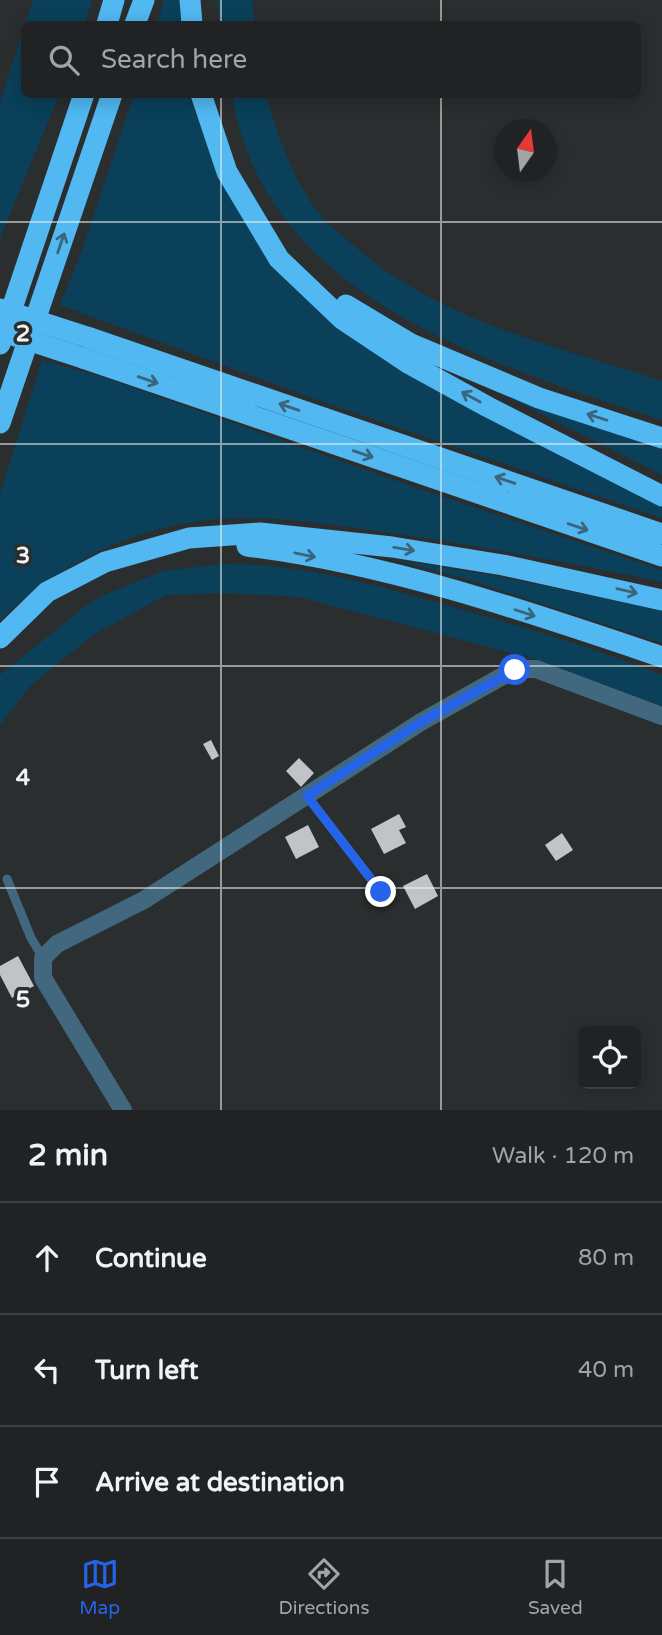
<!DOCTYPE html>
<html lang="en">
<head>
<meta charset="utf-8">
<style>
  :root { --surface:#202223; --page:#282a2b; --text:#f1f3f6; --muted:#a2a4a6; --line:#3d3f41; --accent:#2563eb }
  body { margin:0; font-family:"Varela Round",sans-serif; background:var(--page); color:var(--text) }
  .controls { position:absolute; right:21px; bottom:21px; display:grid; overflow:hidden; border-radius:10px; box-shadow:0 4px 18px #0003 }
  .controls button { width:63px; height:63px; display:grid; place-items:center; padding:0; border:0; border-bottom:2px solid var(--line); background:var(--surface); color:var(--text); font:35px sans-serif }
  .compass { position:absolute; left:494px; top:119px; width:63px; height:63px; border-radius:50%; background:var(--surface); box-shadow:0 4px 18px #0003; rotate:14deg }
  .stop { position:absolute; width:21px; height:21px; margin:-16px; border:5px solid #2563eb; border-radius:50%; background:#fff }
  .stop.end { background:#2563eb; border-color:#fff; box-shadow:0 2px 7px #0008 }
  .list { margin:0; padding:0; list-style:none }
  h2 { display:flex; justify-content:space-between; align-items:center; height:91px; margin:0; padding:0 28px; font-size:30px }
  h2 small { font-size:23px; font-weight:400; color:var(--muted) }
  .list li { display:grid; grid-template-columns:46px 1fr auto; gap:21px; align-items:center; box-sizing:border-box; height:112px; padding:0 28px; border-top:2px solid var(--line) }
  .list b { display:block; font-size:26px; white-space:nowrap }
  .list em { font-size:23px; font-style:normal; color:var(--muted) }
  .icon { flex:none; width:38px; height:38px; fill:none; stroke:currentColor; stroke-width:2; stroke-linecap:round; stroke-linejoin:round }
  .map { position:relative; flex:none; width:662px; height:1110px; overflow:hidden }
  .search { position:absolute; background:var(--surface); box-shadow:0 4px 18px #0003; left:21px; right:21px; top:21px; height:77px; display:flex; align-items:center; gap:18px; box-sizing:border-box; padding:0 24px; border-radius:10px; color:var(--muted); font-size:26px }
  .sheet { height:427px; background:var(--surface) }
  nav { display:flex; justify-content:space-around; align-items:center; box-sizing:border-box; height:98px; border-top:2px solid var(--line); background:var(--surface); font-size:19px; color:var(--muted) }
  nav a { display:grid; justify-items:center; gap:4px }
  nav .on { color:var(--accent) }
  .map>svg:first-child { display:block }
</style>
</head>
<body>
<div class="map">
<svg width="662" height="1110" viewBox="0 0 662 1110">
  <rect width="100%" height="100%" fill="#2b2e2f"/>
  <path fill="#0a405a" d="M33,0h59l-8,24h-59z
    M164,0h18l-1,24h-24z
    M217,0h35l3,24h-34z
    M24,27v67l35,1 -59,143v-135z
    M134,95h54l34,82 76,110 364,217v14l-347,-119 -255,-94 22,-55z
    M232,95h34c12,43 27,84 54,120 9,11 22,20 32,29 86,77 203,102 310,137v39c-171,-57 -396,-119 -430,-325z
    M42,360l61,17 311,110 248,83v12c-97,-20 -194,-39 -292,-52 -63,-9 -127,-18 -190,-6 -67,14 -131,48 -180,96v-126z
    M487,386l175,64v25z
    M392,559l105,17 165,34v33l-192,-63z
    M222,564c90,-1 176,28 262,52 61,17 119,36 178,59v31l-131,-48 -232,-61 -74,-4 -59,2 -71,39 -64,51 -31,40v-50l91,-73 20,-10 52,-21z"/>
  <path fill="#c0c4c6" d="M211,740l8,16 -7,4 -9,-16z
    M299,758l15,15 -13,14 -15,-16z
    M399,814l7,13 -7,3 7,13 -22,11 -13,-25z
    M308,825l11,22 -23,12 -11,-22z
    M562,833l11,17 -17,11 -11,-16z
    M427,874l11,22 -23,13 -12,-23z
    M18,956l16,30 -22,12 -12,-23v-9z"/>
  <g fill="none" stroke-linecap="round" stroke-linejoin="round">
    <path stroke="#42687f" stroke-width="9" d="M307,796l74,96
      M7,879l24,59 12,20"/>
    <path stroke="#42687f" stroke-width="18" d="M123,1110l-80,-132v-20l14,-14 87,-44 277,-178 94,-53h21l126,47"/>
    <path stroke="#51b8f1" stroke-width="21" d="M190,0l2,24
      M107,24l7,-24
      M135,24l9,-24
      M201,94l26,78 52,87 63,60 66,44 80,44 174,89
      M346,305l65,39 128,54 123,40
      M90,338l572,196
      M0,344l84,-250
      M83,358l579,198
      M0,423l112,-329
      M247,546c140,17 282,66 415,111
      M0,638l47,-46 58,-30 84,-24 71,-5 132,14 111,18 159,35"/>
    <path stroke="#51b8f1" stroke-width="21" d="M0,309l90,29
      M0,331l83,27"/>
  </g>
  <defs><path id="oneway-shaft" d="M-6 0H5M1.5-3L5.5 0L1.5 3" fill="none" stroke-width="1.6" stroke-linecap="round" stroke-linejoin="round" transform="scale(1.75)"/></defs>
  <g stroke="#3a657d">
    <use href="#oneway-shaft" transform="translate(61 243) rotate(-71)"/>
    <use href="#oneway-shaft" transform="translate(148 380) rotate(19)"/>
    <use href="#oneway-shaft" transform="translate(471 397) rotate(-151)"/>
    <use href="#oneway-shaft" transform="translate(289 407) rotate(-161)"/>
    <use href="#oneway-shaft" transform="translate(597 417) rotate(-162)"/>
    <use href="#oneway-shaft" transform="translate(363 454) rotate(19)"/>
    <use href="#oneway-shaft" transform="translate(505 480) rotate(-161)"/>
    <use href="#oneway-shaft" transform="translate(578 527) rotate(19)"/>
    <use href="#oneway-shaft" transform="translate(404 549) rotate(9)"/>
    <use href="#oneway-shaft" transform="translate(305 555) rotate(12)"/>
    <use href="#oneway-shaft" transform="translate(627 591) rotate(13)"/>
    <use href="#oneway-shaft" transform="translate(525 613) rotate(18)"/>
  </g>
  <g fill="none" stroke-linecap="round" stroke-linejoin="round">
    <path stroke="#2563eb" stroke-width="9" d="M381,892l-74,-96 114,-74 94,-52"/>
  </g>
  <path fill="none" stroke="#f0f2f3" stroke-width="2" stroke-opacity="0.55" d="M221,0v24M441,0v24M221,94v1016M441,94v1016M0,222h662M0,444h662M0,666h662M0,888h662"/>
  <g font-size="23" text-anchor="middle" font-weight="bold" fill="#f0f2f3" stroke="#2b2e2f" stroke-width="7" stroke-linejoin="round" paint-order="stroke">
    <text x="23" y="341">2</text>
    <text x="23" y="563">3</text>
    <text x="23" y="785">4</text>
    <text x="23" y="1007">5</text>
  </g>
</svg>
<div class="controls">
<button><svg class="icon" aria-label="locate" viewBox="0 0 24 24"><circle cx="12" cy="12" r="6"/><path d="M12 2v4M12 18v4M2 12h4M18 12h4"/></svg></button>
</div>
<svg class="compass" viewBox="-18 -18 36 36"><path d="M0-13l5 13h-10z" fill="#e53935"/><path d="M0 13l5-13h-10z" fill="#a2a4a6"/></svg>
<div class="stop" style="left:515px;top:670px"></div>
<div class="stop end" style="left:381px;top:892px"></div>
<div class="search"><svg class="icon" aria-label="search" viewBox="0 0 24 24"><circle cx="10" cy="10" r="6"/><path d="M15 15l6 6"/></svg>Search here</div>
</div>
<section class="sheet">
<h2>2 min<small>Walk · 120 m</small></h2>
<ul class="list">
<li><svg class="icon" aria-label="ahead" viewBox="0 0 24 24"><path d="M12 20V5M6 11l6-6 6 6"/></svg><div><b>Continue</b></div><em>80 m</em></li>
<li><svg class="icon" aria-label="left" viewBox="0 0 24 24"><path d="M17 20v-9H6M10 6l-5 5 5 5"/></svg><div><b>Turn left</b></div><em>40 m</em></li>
<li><svg class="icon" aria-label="arrive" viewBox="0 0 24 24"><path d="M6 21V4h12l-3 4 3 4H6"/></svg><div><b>Arrive at destination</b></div></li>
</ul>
</section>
<nav>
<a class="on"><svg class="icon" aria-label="map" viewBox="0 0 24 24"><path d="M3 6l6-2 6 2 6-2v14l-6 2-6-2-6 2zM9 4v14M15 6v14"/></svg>Map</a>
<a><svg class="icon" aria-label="directions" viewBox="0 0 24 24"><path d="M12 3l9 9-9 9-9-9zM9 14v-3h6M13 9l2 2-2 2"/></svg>Directions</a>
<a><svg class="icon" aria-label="saved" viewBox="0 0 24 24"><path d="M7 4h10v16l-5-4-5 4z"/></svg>Saved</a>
</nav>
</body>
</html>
